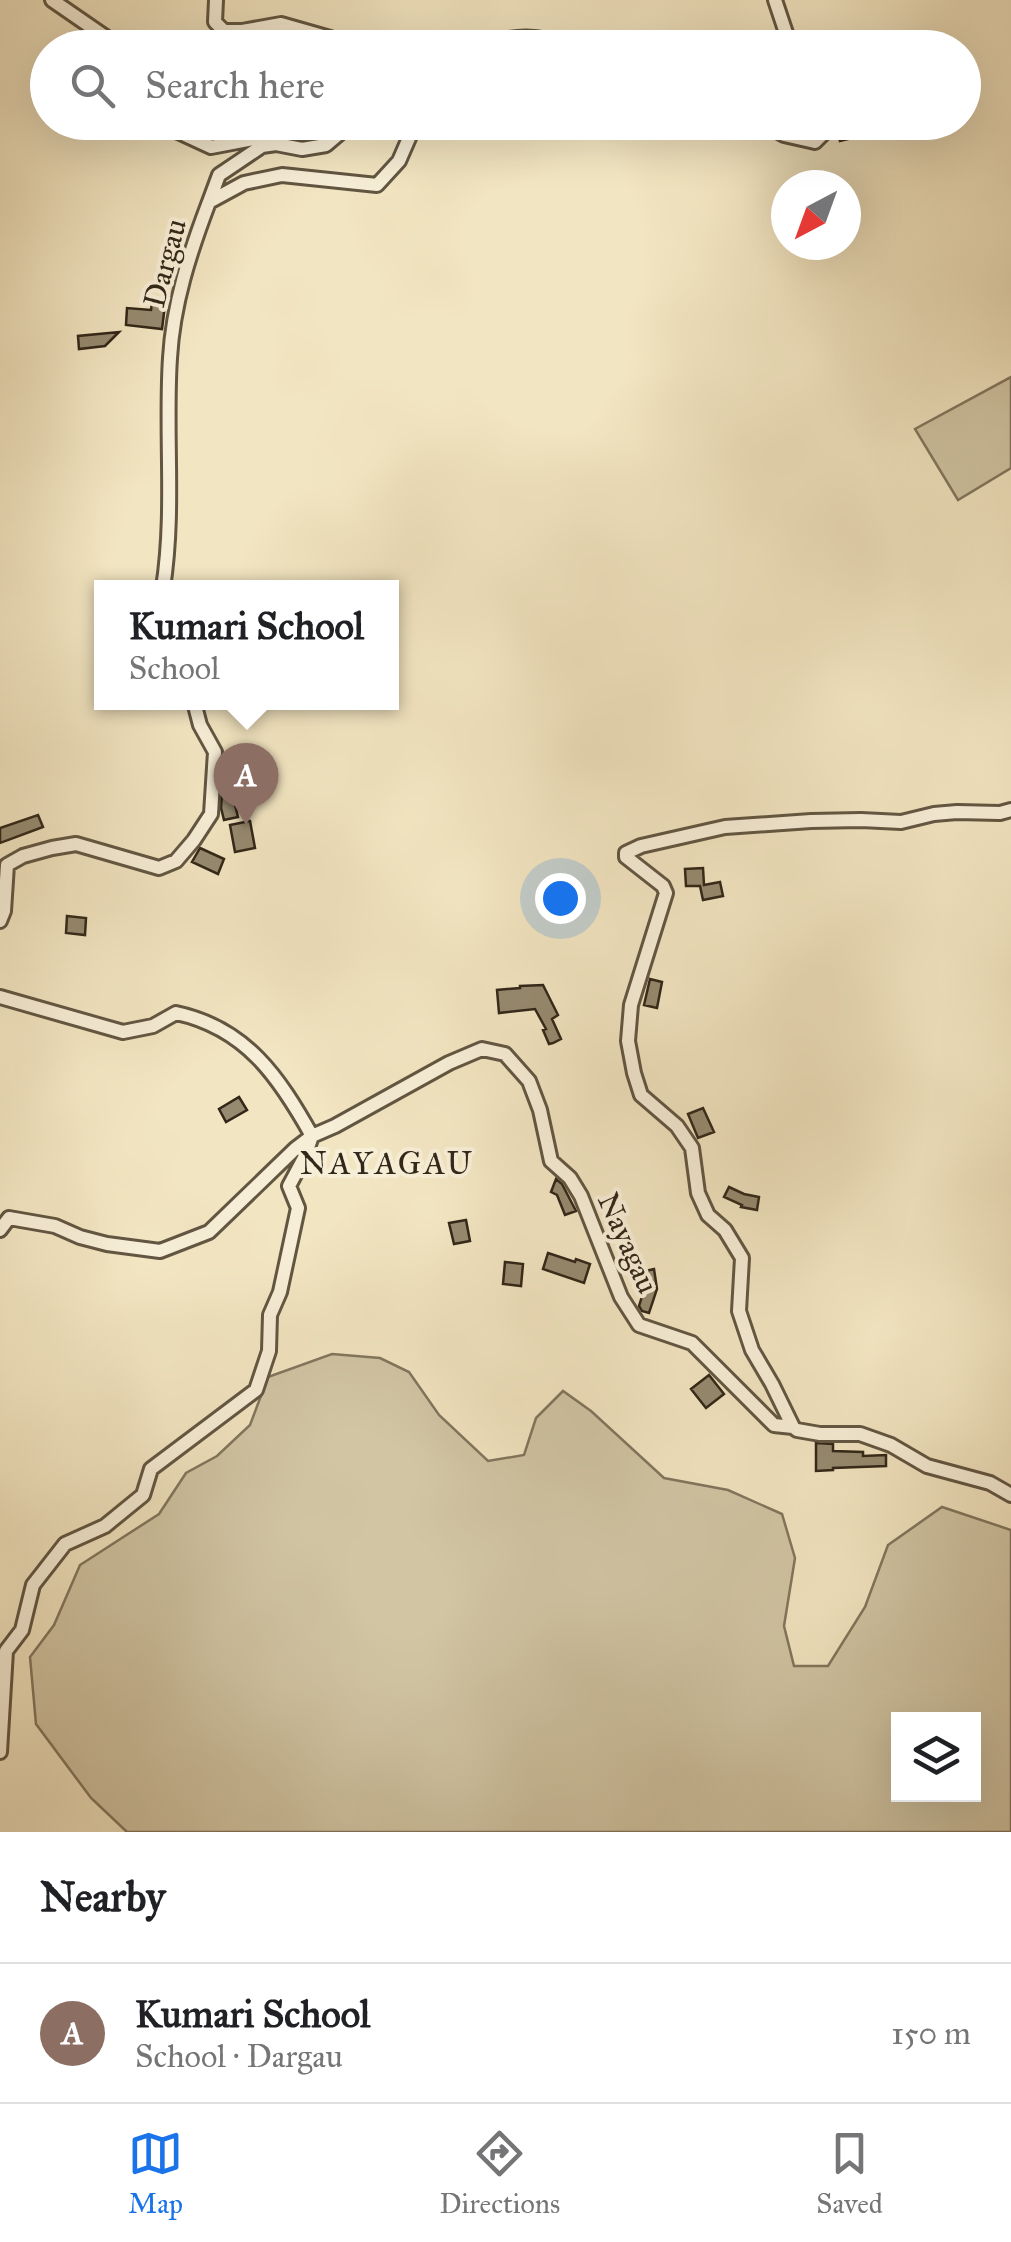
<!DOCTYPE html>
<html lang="en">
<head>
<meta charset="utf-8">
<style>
  :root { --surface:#fff; --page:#f2f2f2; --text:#202124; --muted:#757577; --line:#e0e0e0; --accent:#1a73e8 }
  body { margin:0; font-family:"IM FELL Great Primer",serif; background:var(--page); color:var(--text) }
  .controls { position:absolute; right:30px; bottom:30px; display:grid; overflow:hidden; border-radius:0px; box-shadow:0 10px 40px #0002 }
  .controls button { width:90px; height:90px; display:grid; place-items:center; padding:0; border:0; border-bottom:2px solid var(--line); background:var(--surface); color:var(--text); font:50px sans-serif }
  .compass { position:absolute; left:771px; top:170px; width:90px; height:90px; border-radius:50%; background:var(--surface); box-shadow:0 10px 40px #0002; rotate:221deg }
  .you { position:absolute; left:560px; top:898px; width:35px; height:35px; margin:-25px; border:8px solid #fff; border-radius:50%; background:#1a73e8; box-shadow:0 0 0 15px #1a73e833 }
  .badge { display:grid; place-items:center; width:65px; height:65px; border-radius:50%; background:var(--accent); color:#fff; font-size:32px; font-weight:700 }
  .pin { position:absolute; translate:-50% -82px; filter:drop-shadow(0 2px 5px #0008) }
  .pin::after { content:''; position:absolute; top:52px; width:35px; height:30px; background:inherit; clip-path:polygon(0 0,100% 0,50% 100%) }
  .popup { position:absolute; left:94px; top:580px; width:305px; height:130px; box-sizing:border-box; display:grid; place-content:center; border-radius:0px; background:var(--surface); filter:drop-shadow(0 2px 8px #0005); font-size:32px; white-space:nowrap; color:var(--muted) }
  .popup b { font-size:38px; color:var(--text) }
  .popup::after { content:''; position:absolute; left:50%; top:100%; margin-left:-20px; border:20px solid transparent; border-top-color:var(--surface) }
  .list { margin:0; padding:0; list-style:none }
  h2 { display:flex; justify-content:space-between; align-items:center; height:130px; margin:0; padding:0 40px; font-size:42px }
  h2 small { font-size:32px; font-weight:400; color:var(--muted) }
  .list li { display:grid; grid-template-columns:65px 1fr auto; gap:30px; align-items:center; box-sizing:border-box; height:140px; padding:0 40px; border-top:2px solid var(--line) }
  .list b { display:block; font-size:38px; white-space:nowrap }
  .list p { margin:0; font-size:32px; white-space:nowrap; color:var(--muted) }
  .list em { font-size:32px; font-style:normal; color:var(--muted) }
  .icon { flex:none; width:55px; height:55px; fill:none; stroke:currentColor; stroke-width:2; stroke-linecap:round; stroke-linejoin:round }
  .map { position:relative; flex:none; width:1011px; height:1832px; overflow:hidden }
  .search { position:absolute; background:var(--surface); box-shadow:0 10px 40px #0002; left:30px; right:30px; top:30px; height:110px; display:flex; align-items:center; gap:25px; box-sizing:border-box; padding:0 35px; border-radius:55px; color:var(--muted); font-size:38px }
  .sheet { height:270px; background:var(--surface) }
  nav { display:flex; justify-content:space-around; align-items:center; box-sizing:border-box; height:140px; border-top:2px solid var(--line); background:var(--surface); font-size:28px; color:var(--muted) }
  nav a { display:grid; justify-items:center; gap:5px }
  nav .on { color:var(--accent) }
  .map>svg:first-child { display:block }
</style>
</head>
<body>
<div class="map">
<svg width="1011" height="1832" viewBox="0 0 1011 1832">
  <rect width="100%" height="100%" fill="#f2e5c1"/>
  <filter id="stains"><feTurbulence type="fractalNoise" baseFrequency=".002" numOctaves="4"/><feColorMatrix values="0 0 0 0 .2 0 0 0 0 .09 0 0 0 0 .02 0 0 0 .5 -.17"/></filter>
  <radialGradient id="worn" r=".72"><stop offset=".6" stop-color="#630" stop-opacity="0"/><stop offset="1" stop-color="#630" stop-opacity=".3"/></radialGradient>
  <path fill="#d1c5a4" stroke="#82765e" stroke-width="2.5" fill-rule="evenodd" d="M1011,377v91l-53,32 -43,-71z
    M332,1354l48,4 29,14 30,43 49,46 36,-6 12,-37 27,-27 28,20 73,67 64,12 54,24 13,44 -11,68 10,40h34l37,-59 23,-62 54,-38 69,23v302h-884l-36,-34 -55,-74 -6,-67 24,-32 26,-60 79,-51 27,-41 31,-17 33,-31 18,-48zM898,1720h76v74h-76z"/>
  <path fill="#968a70" stroke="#322718" stroke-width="2.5" d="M835,122h21l4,14 -20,5z
    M152,303l13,2 -3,24 -36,-4 1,-17 24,2z
    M119,332l-14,14 -26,3 -1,-13z
    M224,762l4,13h17v13h-14l7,29 -14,3 -3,-12z
    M38,815l5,12 -43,16v-15z
    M250,821l5,27 -20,4 -5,-27z
    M200,848l24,11 -6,15 -26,-12z
    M703,868l1,17 16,-3 3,14 -20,4 -3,-14h-14l-1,-17z
    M67,916l19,2 -1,17 -19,-2z
    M650,979l12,3 -5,26 -13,-3z
    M543,985l15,30 -6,4 9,20 -8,4 -4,1 -6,-14 3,-1 -11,-20 -36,4 -2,-23 23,-2v-2z
    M239,1097l8,13 -21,12 -7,-13z
    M703,1108l11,24 -16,6 -10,-24z
    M556,1179l6,5 14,27 -11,4 -8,-20 -6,-3z
    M729,1187l15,7 15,3 -2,13 -16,-3 1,-2 -18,-8z
    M466,1220l4,21 -16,3 -5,-21z
    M548,1253l27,9 1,-3 14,5 -6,19 -41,-14z
    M505,1262l18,2 -2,22 -18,-2z
    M654,1269l3,20 -8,24 -7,-2 -3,-5 5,-16 -3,-18z
    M709,1375l15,19 -18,14 -15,-19z
    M816,1443l17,1v7l30,1v4l23,-1v11l-53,2v2l-17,1z"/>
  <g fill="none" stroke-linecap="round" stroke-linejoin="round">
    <g stroke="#625642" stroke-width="18">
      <path id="street" d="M52,0l55,38 3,10
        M216,0l-1,22 9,9h18l39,-7 49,14 18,10
        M775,0l16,48
        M483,48c30,-15 57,-13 88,0
        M164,122l8,7 39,18 42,-8 9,7
        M761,122l23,13 31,7 11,-11 -1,-9
        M209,202l10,-27 43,-29 14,-2 26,5 24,-4 13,-11 4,-12
        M163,588c12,-77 2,-154 7,-230 3,-54 20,-106 39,-156l35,-19 38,-8 95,10 22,-24 17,-39
        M0,921l4,-10 3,-46 16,-9 29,-8 24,-4 83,24 17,-7 18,-21 17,-26 4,-62 -15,-27 -6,-23
        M0,997l123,35 30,-6 23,-13c70,15 103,64 136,123l-7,20 -16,30 9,22 -18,84 -10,23 -1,36 -13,39 -105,79 -8,26 -38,31 -40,18 -32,41 -11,45 -16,21 -6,101
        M0,1230l9,-12 46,8 25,11 27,7 53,7 49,-19 86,-83 17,-13 23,-10 114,-63 33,-14 23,5 24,27 11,29 11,51 19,17 11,18 40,101 18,28 53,18 82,82 19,2 4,3 23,4h40l31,11 36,21 63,17 21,12
        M793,1427l-21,-43 -20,-34 -13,-39 3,-53 -17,-28 -17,-15 -10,-22 -6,-45 -15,-22 -36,-31 -7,-22 -6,-32 3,-36 35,-112 -3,-7 -37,-29v-4l15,-7 84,-19 86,-6 50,-1 40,2 33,-8 23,-2 43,1 11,-3"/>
    </g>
    <use href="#street" stroke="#f7eed7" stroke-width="12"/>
  </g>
  <g text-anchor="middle" stroke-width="8" stroke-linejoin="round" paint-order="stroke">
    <g font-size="30" fill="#322718" stroke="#f7eed7">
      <text transform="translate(165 263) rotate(-75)" y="10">Dargau</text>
      <text transform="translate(628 1243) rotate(66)" y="10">Nayagau</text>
    </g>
    <g font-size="32" letter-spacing="2.5" fill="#322718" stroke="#f7eed7">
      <text x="387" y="1174">NAYAGAU</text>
    </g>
  </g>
  <rect width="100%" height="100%" filter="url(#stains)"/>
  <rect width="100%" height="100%" fill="url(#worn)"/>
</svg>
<div class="controls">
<button><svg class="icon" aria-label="layers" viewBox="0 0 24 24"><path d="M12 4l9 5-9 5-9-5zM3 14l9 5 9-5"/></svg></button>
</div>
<svg class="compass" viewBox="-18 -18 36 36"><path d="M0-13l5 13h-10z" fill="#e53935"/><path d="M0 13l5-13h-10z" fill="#757577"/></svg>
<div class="you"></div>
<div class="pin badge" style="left:246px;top:825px;background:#8d6e63">A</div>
<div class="popup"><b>Kumari School</b>School</div>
<div class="search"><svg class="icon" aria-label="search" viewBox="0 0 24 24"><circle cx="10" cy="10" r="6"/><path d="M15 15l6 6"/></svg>Search here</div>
</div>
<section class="sheet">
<h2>Nearby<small></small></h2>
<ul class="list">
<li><span class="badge" style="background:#8d6e63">A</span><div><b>Kumari School</b><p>School · Dargau</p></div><em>150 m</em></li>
</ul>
</section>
<nav>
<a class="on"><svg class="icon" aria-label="map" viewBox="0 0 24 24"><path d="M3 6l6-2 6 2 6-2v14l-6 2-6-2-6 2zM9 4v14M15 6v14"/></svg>Map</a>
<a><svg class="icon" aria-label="directions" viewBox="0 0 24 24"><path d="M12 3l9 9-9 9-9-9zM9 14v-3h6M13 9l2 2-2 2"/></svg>Directions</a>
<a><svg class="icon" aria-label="saved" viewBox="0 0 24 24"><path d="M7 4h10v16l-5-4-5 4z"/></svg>Saved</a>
</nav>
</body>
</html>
